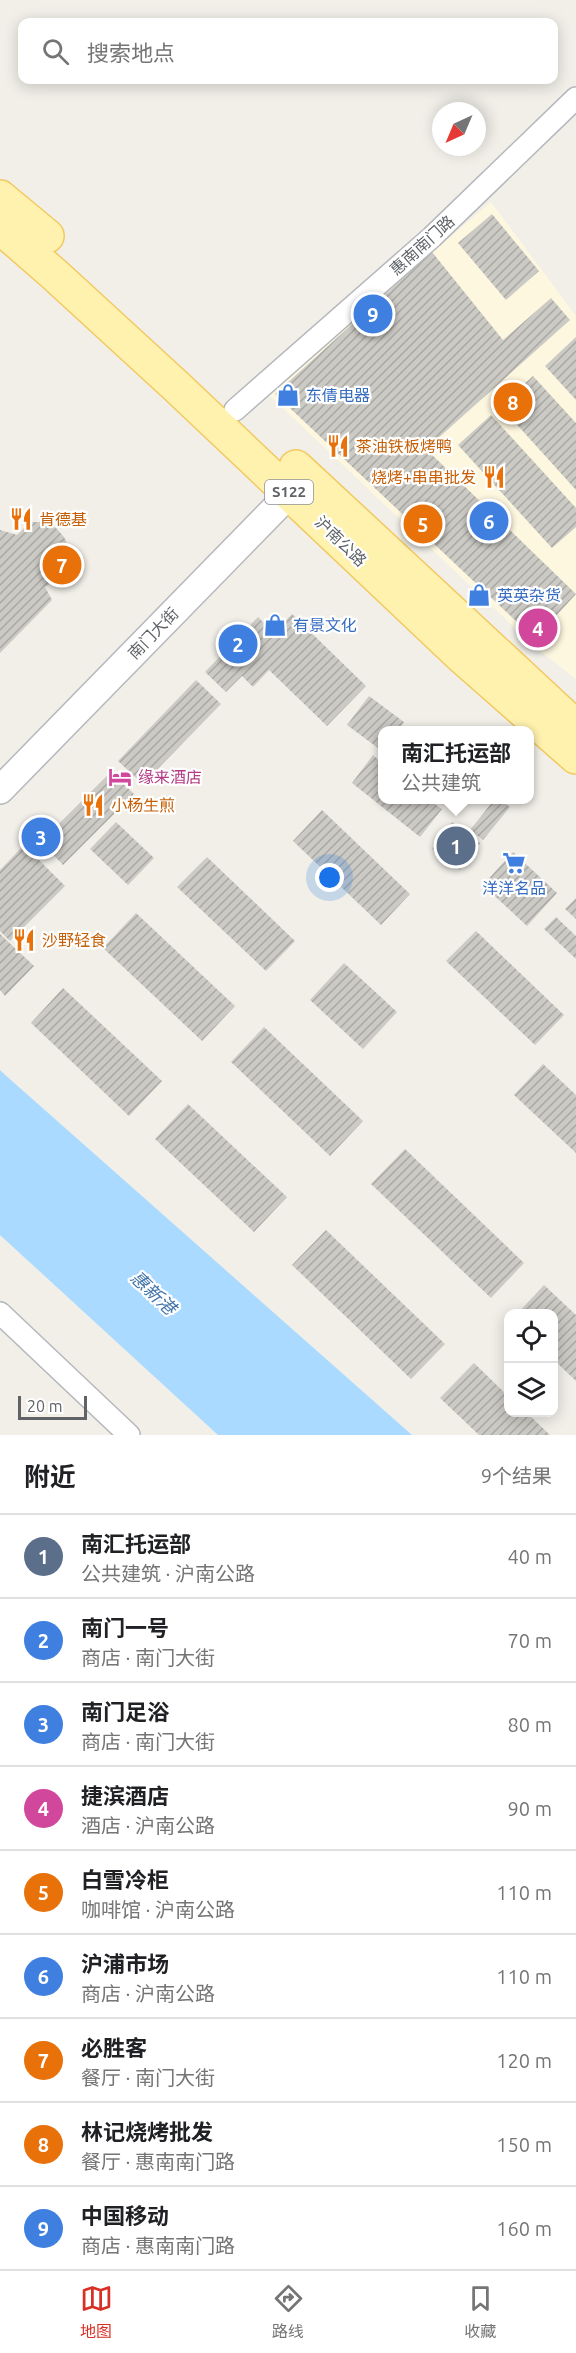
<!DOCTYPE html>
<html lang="zh">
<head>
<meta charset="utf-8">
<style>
  :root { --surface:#fff; --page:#f2f2f2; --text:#202124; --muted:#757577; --line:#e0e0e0; --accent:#d93025 }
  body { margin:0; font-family:Ubuntu,"Noto Sans SC",sans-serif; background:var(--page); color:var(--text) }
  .controls { position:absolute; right:18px; bottom:18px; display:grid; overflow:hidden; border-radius:12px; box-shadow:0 3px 15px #0003 }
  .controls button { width:54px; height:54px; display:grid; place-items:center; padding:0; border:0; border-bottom:2px solid var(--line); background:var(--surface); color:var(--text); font:30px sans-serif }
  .compass { position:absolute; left:432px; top:102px; width:54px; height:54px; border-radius:50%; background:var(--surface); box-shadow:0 3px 15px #0003; rotate:224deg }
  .scale { position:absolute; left:18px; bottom:15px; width:69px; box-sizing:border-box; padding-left:6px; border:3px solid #5f6368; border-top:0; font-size:16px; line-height:21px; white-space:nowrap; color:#5f6368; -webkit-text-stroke:4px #fff; paint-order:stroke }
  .you { position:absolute; left:330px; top:878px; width:21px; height:21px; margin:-15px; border:4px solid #fff; border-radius:50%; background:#1a73e8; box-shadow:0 0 0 9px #1a73e833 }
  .badge { display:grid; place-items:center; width:39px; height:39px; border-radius:50%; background:var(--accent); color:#fff; font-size:20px; font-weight:700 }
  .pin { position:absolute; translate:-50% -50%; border:3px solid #fff; box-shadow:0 2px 6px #0006 }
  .popup { position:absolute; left:378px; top:726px; width:156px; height:78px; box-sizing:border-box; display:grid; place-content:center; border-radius:12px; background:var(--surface); filter:drop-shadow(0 2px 4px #0005); font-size:20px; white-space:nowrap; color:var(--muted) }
  .popup b { font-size:22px; color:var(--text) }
  .popup::after { content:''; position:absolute; left:50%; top:100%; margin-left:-12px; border:12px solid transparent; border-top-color:var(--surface) }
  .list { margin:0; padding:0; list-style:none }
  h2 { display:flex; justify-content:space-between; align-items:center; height:78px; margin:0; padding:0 24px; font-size:26px }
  h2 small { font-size:20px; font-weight:400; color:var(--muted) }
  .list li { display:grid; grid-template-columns:39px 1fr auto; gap:18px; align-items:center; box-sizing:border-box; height:84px; padding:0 24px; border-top:2px solid var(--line) }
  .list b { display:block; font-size:22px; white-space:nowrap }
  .list p { margin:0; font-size:20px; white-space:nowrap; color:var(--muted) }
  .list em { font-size:20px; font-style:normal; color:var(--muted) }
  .icon { flex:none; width:33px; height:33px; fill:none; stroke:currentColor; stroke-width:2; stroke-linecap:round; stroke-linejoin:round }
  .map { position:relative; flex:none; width:576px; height:1435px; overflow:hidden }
  .search { position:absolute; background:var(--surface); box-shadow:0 3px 15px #0003; left:18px; right:18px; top:18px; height:66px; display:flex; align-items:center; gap:15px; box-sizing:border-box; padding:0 21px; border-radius:12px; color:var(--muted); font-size:22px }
  .sheet { height:834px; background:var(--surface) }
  nav { display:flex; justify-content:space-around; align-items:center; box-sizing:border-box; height:84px; border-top:2px solid var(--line); background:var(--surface); font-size:16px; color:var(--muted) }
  nav a { display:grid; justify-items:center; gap:3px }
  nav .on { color:var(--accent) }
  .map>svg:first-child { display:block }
</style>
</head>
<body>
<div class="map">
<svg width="576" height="1435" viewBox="0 0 576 1435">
  <defs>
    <pattern id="building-hatch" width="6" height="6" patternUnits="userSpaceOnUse" patternTransform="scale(1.5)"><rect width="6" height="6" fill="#cccac5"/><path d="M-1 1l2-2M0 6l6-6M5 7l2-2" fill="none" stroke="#a9a8a4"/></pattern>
  </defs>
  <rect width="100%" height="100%" fill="#f1efe8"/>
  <path fill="#fef7e0" d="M491,202l85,114v363l-40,-31 -269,-255z"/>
  <path fill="#aadaff" d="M0,1070l3,3 409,362h-194l-218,-200z"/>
  <path fill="url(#building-hatch)" d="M492,214l47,57 -33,29 -48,-57z
    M432,252l71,88 48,-42 19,22 -144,129 150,145 -41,45 -260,-245z
    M576,337v63l-31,-34z
    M533,376l43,47v67l-76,-84z
    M491,415l85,93v19l-24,21 -94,-103z
    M30,522h14l12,6 8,9 6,13 2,14 -5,9 -22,14 7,13 -52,53v-123l17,5z
    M292,614l74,72 -39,40 -58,-56 -16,17 -11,-11 -16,16 -21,-20 53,-55 16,16z
    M196,680l25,24 -78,80 -25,-23z
    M369,696l35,26 -6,8h-16v21l-35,-26z
    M373,755l9,8v37h47l13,9 -22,28 -68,-54z
    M111,772l23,22 -71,71 -22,-23z
    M494,800h7l9,7 -27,33 -13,-10z
    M322,810l88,84 -29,31 -88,-84z
    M116,822l38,36 -26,27 -38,-36z
    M452,822l28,21 -20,27 -28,-21z
    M24,845l41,41 -55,55 -10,-10v-61z
    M513,852l44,41 -30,33 -44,-41z
    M207,857l88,84 -29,30 -89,-84z
    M576,898v21l-11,-10z
    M136,913l99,93 -33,35 -99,-93z
    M556,917l20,19v23l-32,-30z
    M476,931l88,84 -29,30 -89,-84z
    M0,934l34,32 -29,30 -5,-6z
    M344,963l53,49 -34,37 -53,-49z
    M63,988l99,93 -33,35 -98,-93z
    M264,1027l99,94 -33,35 -99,-94z
    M543,1064l33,31v58l-62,-58z
    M188,1104l99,93 -33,35 -99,-93z
    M405,1149l119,114 -33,35 -120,-114z
    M326,1230l119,114 -34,35 -119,-114z
    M544,1285l32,30v66l-22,-21v-46h-37z
    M474,1363l34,33v16h18l24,23h-71l-39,-37z"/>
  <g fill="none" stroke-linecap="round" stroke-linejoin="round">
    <g stroke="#b5b8bc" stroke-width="24">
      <path id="minor" d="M235,410l197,-173 144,-139
        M0,1313l129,122"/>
    </g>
    <g stroke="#b5b8bc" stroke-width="30">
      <path id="tertiary" d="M0,790l303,-310"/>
    </g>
    <g stroke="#f2c960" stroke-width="36">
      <path id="primary" d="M0,197l47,39
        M0,227l55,48 122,112 283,268 116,102
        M296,467l280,260"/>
    </g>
    <use href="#minor" stroke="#fff" stroke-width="21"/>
    <use href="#tertiary" stroke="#fff" stroke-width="27"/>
    <use href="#primary" stroke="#fff2af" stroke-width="33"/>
  </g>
  <defs>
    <g id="shop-bare" transform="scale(1.8)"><path d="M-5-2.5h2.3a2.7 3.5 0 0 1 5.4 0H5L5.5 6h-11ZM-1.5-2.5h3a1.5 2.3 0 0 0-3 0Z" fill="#3f7fe0" stroke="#fff" stroke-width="2.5" paint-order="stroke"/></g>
    <g id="restaurant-bare" transform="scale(1.8)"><path d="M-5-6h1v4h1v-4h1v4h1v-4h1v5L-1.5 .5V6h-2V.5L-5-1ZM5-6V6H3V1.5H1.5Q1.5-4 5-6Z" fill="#e8710a" stroke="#fff" stroke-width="2.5" paint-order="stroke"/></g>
    <g id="hotel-bare" transform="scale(1.8)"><path d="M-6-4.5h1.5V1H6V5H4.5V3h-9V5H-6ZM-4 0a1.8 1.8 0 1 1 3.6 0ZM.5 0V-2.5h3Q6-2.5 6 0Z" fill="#d1479c" stroke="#fff" stroke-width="2.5" paint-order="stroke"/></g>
    <g id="supermarket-bare" transform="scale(1.8)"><path d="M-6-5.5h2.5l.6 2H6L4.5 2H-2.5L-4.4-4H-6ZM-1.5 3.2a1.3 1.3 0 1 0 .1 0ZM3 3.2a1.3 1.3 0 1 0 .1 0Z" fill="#3f7fe0" stroke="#fff" stroke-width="2.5" paint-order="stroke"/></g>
  </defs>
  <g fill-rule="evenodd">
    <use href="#shop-bare" x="288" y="395"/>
    <use href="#restaurant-bare" x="338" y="446"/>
    <use href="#restaurant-bare" x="494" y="477"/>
    <use href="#restaurant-bare" x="21" y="519"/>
    <use href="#shop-bare" x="479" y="595"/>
    <use href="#shop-bare" x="275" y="625"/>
    <use href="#hotel-bare" x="120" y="777"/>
    <use href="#restaurant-bare" x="93" y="805"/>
    <use href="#supermarket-bare" x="514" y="863"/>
    <use href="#restaurant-bare" x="24" y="940"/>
  </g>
  <g text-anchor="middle" stroke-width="4.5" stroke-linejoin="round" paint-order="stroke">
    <rect fill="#fff" stroke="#8f9295" stroke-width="1.5" x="265" y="480" width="48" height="24" rx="4.5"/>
    <g font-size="15" font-weight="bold" fill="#5f6368">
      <text x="289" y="497">S122</text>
    </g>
    <g font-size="16" fill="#5f6368" stroke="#fff">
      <text transform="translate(422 245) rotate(-42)" y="6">惠南南门路</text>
      <text transform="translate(341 541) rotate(44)" y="6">沪南公路</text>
      <text transform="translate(153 633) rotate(-46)" y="6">南门大街</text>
    </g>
    <g font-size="16" fill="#366cbe" stroke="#fff" text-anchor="start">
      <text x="306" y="401">东倩电器</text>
      <text x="497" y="601">英英杂货</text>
      <text x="293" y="631">有景文化</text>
      <text x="514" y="894" text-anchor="middle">洋洋名品</text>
    </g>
    <g font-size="16" fill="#c56008" stroke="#fff" text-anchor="start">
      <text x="356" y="452">茶油铁板烤鸭</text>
      <text x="476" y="483" text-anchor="end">烧烤+串串批发</text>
      <text x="39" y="525">肯德基</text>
      <text x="111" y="811">小杨生煎</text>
      <text x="42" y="946">沙野轻食</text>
    </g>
    <g font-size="16" fill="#b23c85" stroke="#fff" text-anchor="start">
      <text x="138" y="783">缘来酒店</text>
    </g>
    <g font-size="18" font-style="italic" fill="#4174aa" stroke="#fff">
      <text transform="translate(153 1293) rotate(43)" y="6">惠新港</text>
    </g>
  </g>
</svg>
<div class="controls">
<button><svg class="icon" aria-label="locate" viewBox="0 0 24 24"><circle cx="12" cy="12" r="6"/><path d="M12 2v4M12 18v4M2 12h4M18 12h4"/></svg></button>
<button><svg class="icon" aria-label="layers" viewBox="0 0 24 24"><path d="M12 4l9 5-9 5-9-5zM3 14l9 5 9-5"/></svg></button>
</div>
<svg class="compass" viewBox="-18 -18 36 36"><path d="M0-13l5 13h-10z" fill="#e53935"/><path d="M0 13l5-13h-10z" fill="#757577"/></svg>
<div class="scale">20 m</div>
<div class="you"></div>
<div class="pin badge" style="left:456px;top:846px;background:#5c6f8a">1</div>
<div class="popup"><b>南汇托运部</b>公共建筑</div>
<div class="pin badge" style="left:238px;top:644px;background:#3f7fe0">2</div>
<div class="pin badge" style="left:41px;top:837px;background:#3f7fe0">3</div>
<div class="pin badge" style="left:538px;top:628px;background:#d1479c">4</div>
<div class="pin badge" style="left:423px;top:524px;background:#e8710a">5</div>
<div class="pin badge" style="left:489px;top:521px;background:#3f7fe0">6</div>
<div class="pin badge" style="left:62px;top:565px;background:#e8710a">7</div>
<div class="pin badge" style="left:513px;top:402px;background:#e8710a">8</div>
<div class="pin badge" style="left:373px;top:314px;background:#3f7fe0">9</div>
<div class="search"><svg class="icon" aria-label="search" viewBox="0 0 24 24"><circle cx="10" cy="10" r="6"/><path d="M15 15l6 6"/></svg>搜索地点</div>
</div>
<section class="sheet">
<h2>附近<small>9个结果</small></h2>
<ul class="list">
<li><span class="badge" style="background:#5c6f8a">1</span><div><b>南汇托运部</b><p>公共建筑 · 沪南公路</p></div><em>40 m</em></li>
<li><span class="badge" style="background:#3f7fe0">2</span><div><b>南门一号</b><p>商店 · 南门大街</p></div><em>70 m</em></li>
<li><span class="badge" style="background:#3f7fe0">3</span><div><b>南门足浴</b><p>商店 · 南门大街</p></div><em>80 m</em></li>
<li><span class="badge" style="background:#d1479c">4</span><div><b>捷滨酒店</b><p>酒店 · 沪南公路</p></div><em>90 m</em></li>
<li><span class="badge" style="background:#e8710a">5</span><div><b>白雪冷柜</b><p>咖啡馆 · 沪南公路</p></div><em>110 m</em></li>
<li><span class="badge" style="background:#3f7fe0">6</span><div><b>沪浦市场</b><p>商店 · 沪南公路</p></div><em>110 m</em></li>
<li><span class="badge" style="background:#e8710a">7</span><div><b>必胜客</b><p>餐厅 · 南门大街</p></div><em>120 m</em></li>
<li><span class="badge" style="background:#e8710a">8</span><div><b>林记烧烤批发</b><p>餐厅 · 惠南南门路</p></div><em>150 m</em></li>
<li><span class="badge" style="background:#3f7fe0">9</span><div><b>中国移动</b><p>商店 · 惠南南门路</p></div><em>160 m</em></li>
</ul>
</section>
<nav>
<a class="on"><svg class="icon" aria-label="map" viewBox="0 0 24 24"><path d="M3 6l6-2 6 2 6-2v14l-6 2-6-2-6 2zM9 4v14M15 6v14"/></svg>地图</a>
<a><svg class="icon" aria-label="directions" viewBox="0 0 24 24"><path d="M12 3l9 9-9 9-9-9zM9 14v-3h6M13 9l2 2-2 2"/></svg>路线</a>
<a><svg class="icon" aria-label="saved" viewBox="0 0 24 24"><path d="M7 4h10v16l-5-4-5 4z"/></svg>收藏</a>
</nav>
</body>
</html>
